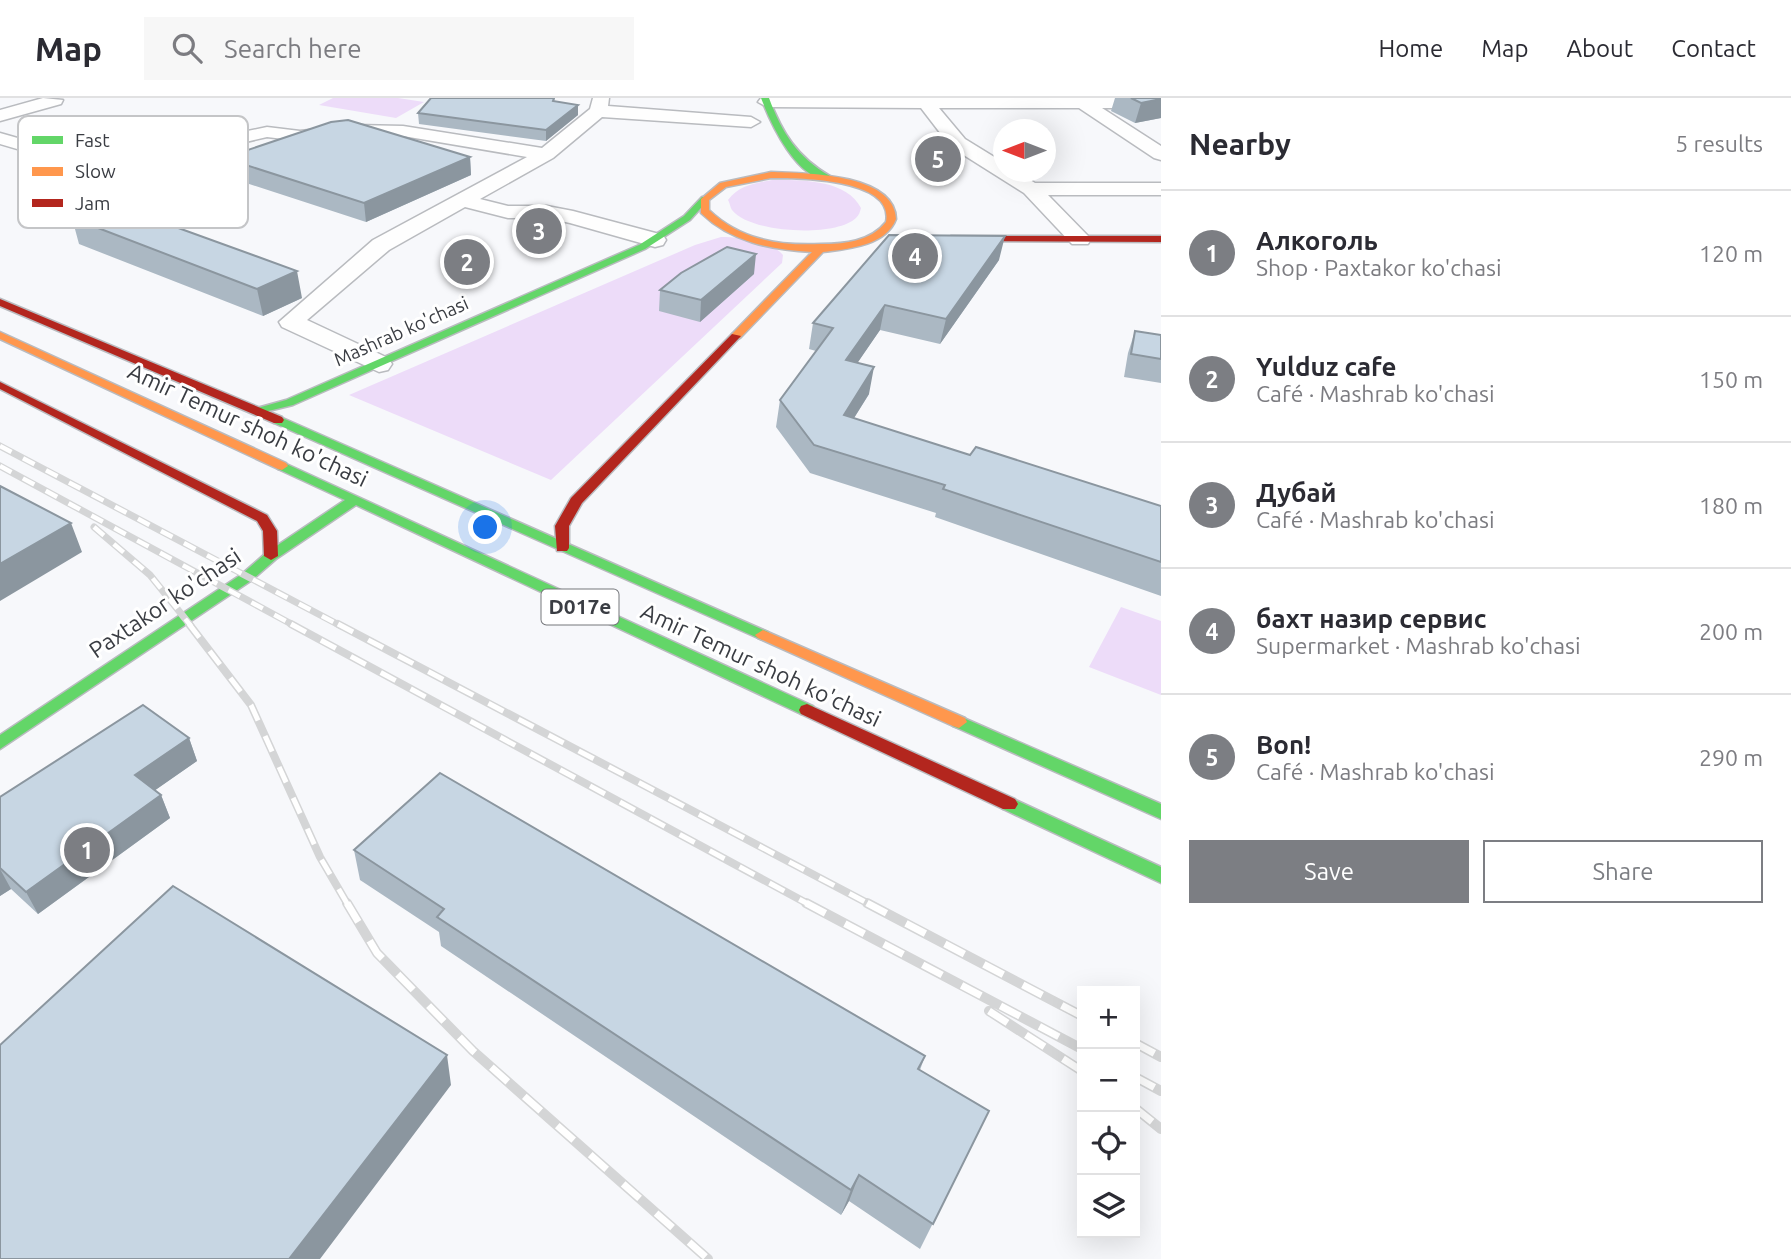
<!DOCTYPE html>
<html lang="en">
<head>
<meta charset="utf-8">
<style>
  :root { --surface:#fff; --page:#f7f7f7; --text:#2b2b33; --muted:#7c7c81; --line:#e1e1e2; --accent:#7c7e83 }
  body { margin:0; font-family:Ubuntu,sans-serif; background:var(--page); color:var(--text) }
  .controls { position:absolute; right:21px; bottom:21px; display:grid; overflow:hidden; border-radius:0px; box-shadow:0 7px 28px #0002 }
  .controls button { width:63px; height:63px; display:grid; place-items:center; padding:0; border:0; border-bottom:2px solid var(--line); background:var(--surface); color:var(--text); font:35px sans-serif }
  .compass { position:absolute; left:993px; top:21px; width:63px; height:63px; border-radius:50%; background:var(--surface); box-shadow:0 7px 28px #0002; rotate:270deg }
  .you { position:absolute; left:486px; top:430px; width:24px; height:24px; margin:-18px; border:5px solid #fff; border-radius:50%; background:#1a73e8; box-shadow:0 0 0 10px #1a73e833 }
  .badge { display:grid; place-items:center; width:46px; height:46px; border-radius:50%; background:var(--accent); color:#fff; font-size:23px; font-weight:700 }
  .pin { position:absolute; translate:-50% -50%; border:4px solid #fff; box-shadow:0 2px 7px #0006 }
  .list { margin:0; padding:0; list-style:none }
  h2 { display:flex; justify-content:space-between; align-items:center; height:91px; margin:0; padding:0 28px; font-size:30px }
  h2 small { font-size:23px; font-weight:400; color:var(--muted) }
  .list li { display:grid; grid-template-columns:46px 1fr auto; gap:21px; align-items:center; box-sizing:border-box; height:126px; padding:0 28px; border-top:2px solid var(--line) }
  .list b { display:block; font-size:26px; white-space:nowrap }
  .list p { margin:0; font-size:23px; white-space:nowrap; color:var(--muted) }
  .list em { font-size:23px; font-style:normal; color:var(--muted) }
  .actions { display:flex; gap:14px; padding:21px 28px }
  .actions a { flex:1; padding:16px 0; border:2px solid var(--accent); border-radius:0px; text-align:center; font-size:24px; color:var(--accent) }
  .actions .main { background:var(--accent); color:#fff }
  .icon { flex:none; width:38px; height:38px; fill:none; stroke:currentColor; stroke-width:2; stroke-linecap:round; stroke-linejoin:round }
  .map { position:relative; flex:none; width:1161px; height:1161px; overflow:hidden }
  header { display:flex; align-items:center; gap:42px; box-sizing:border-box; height:98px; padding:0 35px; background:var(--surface); border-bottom:2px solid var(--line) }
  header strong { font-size:33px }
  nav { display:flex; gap:38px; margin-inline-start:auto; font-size:24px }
  .search { width:490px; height:63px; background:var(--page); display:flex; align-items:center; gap:18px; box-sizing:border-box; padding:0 24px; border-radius:0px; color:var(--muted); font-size:26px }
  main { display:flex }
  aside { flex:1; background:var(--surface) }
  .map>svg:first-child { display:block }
</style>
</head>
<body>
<header>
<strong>Map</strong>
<div class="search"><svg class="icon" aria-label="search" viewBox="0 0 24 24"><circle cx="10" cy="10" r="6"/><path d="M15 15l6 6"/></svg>Search here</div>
<nav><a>Home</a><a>Map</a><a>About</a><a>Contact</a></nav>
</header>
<main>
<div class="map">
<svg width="1161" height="1161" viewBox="0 0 1161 1161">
  <rect width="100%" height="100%" fill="#f7f8fb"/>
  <path fill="#eddcf9" d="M333,0h65l26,4 -28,16 -77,-13z
    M772,82c29,0 74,-1 89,28 -1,4 -2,7 -5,10 -21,20 -107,15 -124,-8 -1,-1 -3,-9 -4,-10 11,-15 27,-17 44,-20z
    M721,139c18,0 50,3 62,18l-1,8 -231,217 -202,-85 346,-150z
    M1121,509l40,14v74l-72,-28z"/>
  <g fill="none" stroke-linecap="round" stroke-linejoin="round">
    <g stroke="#b9bbbf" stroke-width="3">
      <path id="street" d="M43,0l20,2 -2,4 -61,17v-11z
        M593,0h16l-1,8 143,11 9,5 -9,5 -149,-10 -49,41 -73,41 28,7h39l26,5 90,24 3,5 -3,5 -8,2 -85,-24 -23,-5h-39l-43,-11 -76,43 -82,70 81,38 4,6 -4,6 -9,2 -97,-45 -3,-5 94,-82 154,-83 -124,-21 -48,-1 -55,6 -33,-4 -34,8 -110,35 -123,-36v-11l123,35 100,-32 44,-9 33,4 55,-6 48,1 139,22 48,-39z
        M761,0h400v10h-59l59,38v14l-7,-2 -75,-50h-140l26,31 39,24v9h13l18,11h126v12h-113l43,44 -3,5h-16l-48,-51 -73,-46 -30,-39 -154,-1 -9,-5z"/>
    </g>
    <g stroke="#b9bbbf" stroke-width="3">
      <path id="fast" d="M761,0h8c13,35 28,59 61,78v4c-33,1 -59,-56 -69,-82z
        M702,99l7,2 -19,21 -45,29 -352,156 -37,9 -6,-4 36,-10 353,-155 45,-29z
        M278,318l490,216 3,3 -8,5 -5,-2 -484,-215 -2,-3z
        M282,364l531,244 2,4 -2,4h-12l-445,-209 -80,54 -24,21 -252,169v-14l242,-161 24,-21 79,-53 -67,-31 -2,-3z
        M959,618l202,88v15l-208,-93 -2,-4z
        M1009,699l152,70v16l-158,-74 -3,-5 3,-5z"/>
    </g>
    <g stroke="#b9bbbf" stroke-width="3">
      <path id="slow" d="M771,74c32,1 124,1 125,47 -10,27 -49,30 -73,33l-83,86h-8v-4l80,-82c-41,-2 -81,-10 -111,-39v-14l19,-16zM771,80c26,0 124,0 115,44 -16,20 -43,22 -65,22 -41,2 -81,-4 -112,-34v-10l17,-13z
        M0,234l286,131 2,3 -6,4 -4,-1 -278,-130z
        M763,532l202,88 2,4 -8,6 -6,-2 -195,-88 -3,-3z"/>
    </g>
    <g stroke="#b9bbbf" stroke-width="3">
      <path id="jam" d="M951,138h210v6l-213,-1 -2,-2z
        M0,201l282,118 2,3 -2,3h-8l-274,-117z
        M732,236l9,2 -159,167 -13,23v22l-2,3h-10l-2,-25 16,-28z
        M0,284l267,133 10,16 1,25 -7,4 -7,-4 -1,-25 -6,-10 -257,-132z
        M807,606l208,95 3,5 -3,5h-12l-202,-95 -2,-4 2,-4z"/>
    </g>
    <use href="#street" fill="#fefefe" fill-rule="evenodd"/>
    <use href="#fast" fill="#63d668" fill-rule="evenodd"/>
    <use href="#slow" fill="#ff974d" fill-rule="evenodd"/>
    <use href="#jam" fill="#b3261e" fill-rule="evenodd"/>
    <g stroke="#d4d5d6" stroke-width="7">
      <path id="rail-far2" d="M0,348l341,180
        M0,368l295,160
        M94,429l56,48 41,51"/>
    </g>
    <g stroke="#d4d5d6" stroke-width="8">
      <path id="rail-far1" d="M189,526l62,81 69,152 28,48
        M291,526l519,281
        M338,526l533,281"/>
    </g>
    <g stroke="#d4d5d6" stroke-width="10">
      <path id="rail" d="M347,805l30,50 96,98 235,208
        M806,805l276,146
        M867,805l215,113
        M989,913l93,60
        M1135,945l26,14
        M1135,979l26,14
        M1135,1010l26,21"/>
    </g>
    <use href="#rail-far2" stroke="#fff" stroke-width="4.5" stroke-dasharray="13" stroke-linecap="butt"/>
    <use href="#rail-far1" stroke="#fff" stroke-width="5" stroke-dasharray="17" stroke-linecap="butt"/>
    <use href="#rail" stroke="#fff" stroke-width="7" stroke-dasharray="22" stroke-linecap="butt"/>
  </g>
  <path fill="#abb8c3" d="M431,0h124l-1,3 24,4v10l-32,26 -127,-17 -1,-11z
    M1115,0h46v20l-26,5 -24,-12z
    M470,59l1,18 -105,47 -138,-45 -4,-19z
    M72,120l230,80 -39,18 -184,-72z
    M999,162l-59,84 -60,-14 -23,33 12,31 -15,24 116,37 191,51v90l-226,-79 1,-4 -126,-40 -34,-46 4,-27 36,-49 -7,-2 4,-26z
    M754,176l-54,48 -41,-11 1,-21z
    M1135,233l26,4v48l-37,-6 4,-24z
    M189,640l8,23 -42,29 6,5 9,23 -132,96 -27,-25 -11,7v-99z
    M354,752l571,206 -5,14 69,41 -69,138 -71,-48 -8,14 -400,-269 -2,-14 -79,-52z"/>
  <path fill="#8b969f" d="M1161,1v19l-26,5 6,-20z
    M578,7v10l-32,26v-11z
    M470,59l1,18 -105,47 -2,-19z
    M1005,138l-6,24 -59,84 6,-25z
    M756,156l-2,20 -54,48 1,-22z
    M297,173l5,27 -39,18 -6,-27z
    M885,207l-5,25 -39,57 5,-27z
    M874,269l-5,27 -30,48 5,-27z
    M71,425l11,29 -82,49v-37z
    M189,640l8,23 -53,37 -9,-23z
    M161,697l9,23 -132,96 -12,-22z
    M0,771l11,20 -11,7z
    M447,957l4,30 -131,174h-31z
    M859,1077l-10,26 -8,14 10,-25z"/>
  <path fill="#c7d6e3" stroke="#8b969f" stroke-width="2" d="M431,0h123l-1,3 25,4 -32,25 -128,-17z
    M1131,0h30v1l-20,4z
    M348,22l122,37 -106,46 -140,-45 107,-36z
    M112,106l185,67 -40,18 -185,-71z
    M889,137l116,1 -59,83 -61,-14 -39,55 28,7 -30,48 126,40 6,-8 185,59v56l-218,-73 2,-4 -131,-40 -34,-45 53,-72 -20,-5z
    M727,149l29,7 -55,46 -41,-10 21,-17z
    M1135,233l26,4v24l-30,-5z
    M0,388l71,37 -71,41z
    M143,607l46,33 -54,37 26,20 -135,97 -26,-24v-71z
    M440,675l485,283 -7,13 71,42 -56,113 -74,-49 -8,15 -414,-273 7,-8 -90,-59z
    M173,788l274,169 -158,204h-289v-214z"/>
  <g text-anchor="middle" stroke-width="6" stroke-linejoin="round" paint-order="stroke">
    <g font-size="19" fill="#3a3d43" stroke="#fff">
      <text transform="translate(401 233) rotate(-24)" y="7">Mashrab ko'chasi</text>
    </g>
    <rect fill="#fff" stroke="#75777b" stroke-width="2" x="541.5" y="491.5" width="77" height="35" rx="5"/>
    <g font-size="21" font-weight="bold" fill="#3a3d43">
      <text x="580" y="516">D017e</text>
    </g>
    <g font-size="23" fill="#3a3d43" stroke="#fff">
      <text transform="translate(248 327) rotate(25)" y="8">Amir Temur shoh ko'chasi</text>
      <text transform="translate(165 505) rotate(-34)" y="8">Paxtakor ko'chasi</text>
      <text transform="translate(761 567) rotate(25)" y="8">Amir Temur shoh ko'chasi</text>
    </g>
  </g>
  <rect x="18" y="18" width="230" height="112" rx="10" fill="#fff" stroke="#c4c5c7" stroke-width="2"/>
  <rect x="32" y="38" width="31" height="8" fill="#63d668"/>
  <rect x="32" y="69" width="31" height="9" fill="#ff974d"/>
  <rect x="32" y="101" width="31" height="8" fill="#b3261e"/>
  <g font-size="19" fill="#3a3d43">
    <text x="75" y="49">Fast</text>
    <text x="75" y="80">Slow</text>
    <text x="75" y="112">Jam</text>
  </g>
</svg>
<div class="controls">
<button>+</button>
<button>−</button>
<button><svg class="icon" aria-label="locate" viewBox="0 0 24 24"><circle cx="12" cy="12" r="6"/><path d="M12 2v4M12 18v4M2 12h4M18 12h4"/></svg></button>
<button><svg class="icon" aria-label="layers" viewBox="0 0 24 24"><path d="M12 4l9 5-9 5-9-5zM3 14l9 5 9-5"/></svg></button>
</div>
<svg class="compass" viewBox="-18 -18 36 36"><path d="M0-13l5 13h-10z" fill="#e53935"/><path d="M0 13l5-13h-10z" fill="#7c7c81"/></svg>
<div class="you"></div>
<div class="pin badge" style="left:87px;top:752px">1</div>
<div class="pin badge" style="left:467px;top:164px">2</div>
<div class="pin badge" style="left:539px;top:133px">3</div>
<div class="pin badge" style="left:915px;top:158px">4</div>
<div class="pin badge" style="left:938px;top:61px">5</div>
</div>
<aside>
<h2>Nearby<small>5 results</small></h2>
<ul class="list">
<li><span class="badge">1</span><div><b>Алкоголь</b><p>Shop · Paxtakor ko'chasi</p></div><em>120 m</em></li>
<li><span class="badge">2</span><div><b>Yulduz cafe</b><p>Café · Mashrab ko'chasi</p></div><em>150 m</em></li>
<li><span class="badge">3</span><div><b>Дубай</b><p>Café · Mashrab ko'chasi</p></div><em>180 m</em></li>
<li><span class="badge">4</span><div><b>бахт назир сервис</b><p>Supermarket · Mashrab ko'chasi</p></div><em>200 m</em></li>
<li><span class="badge">5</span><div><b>Bon!</b><p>Café · Mashrab ko'chasi</p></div><em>290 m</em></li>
</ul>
<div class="actions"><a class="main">Save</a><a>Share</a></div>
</aside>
</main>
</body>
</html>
